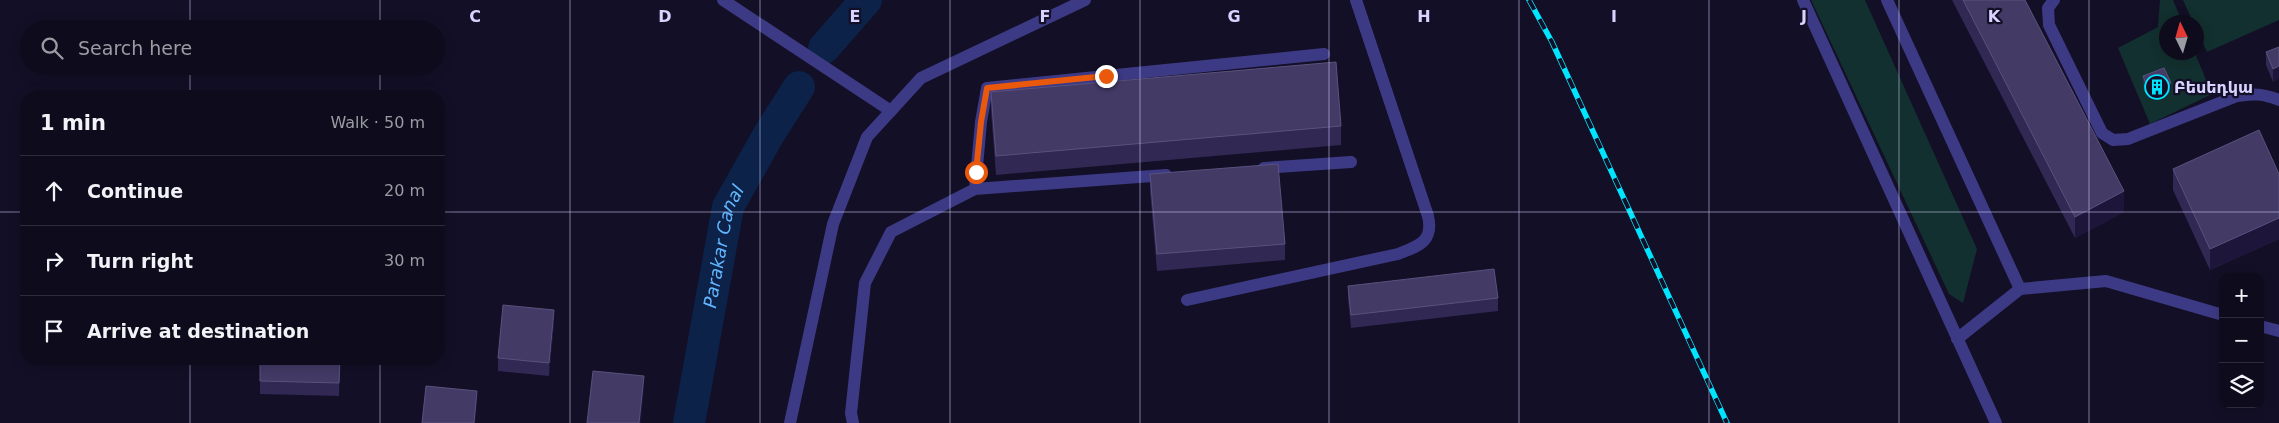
<!DOCTYPE html>
<html lang="en">
<head>
<meta charset="utf-8">
<style>
  :root { --surface:#0e0b1c; --page:#1c1929; --text:#f1f3f6; --muted:#9b9ba3; --line:#2e2b3b }
  body { margin:0; font-family:"DejaVu Sans","Noto Sans Armenian",sans-serif; background:var(--page); color:var(--text) }
  .controls { position:absolute; right:15px; bottom:15px; display:grid; overflow:hidden; border-radius:10px; box-shadow:0 2px 12px #0003 }
  .controls button { width:45px; height:45px; display:grid; place-items:center; padding:0; border:0; border-bottom:1px solid var(--line); background:var(--surface); color:var(--text); font:25px sans-serif }
  .compass { position:absolute; left:2159px; top:15px; width:45px; height:45px; border-radius:50%; background:var(--surface); box-shadow:0 2px 12px #0003; rotate:355deg }
  .stop { position:absolute; width:15px; height:15px; margin:-11px; border:4px solid #ea580c; border-radius:50%; background:#fff }
  .stop.end { background:#ea580c; border-color:#fff; box-shadow:0 1px 5px #0008 }
  .list { margin:0; padding:0; list-style:none }
  h2 { display:flex; justify-content:space-between; align-items:center; height:65px; margin:0; padding:0 20px; font-size:21px }
  h2 small { font-size:16px; font-weight:400; color:var(--muted) }
  .list li { display:grid; grid-template-columns:32px 1fr auto; gap:15px; align-items:center; box-sizing:border-box; height:70px; padding:0 20px; border-top:1px solid var(--line) }
  .list b { display:block; font-size:19px; white-space:nowrap }
  .list em { font-size:16px; font-style:normal; color:var(--muted) }
  .icon { flex:none; width:28px; height:28px; fill:none; stroke:currentColor; stroke-width:2; stroke-linecap:round; stroke-linejoin:round }
  .map { position:relative; flex:none; width:2279px; height:423px; overflow:hidden }
  .search { position:absolute; background:var(--surface); box-shadow:0 2px 12px #0003; left:20px; top:20px; width:425px; height:55px; display:flex; align-items:center; gap:12px; box-sizing:border-box; padding:0 18px; border-radius:28px; color:var(--muted); font-size:19px }
  .panel { position:absolute; background:var(--surface); box-shadow:0 2px 12px #0003; left:20px; top:90px; width:425px; height:275px; border-radius:20px }
  .map>svg:first-child { display:block }
</style>
</head>
<body>
<div class="map">
<svg width="2279" height="423" viewBox="0 0 2279 423">
  <rect width="100%" height="100%" fill="#130f26"/>
  <path fill="#12302f" d="M1811,0h54l112,249 -14,54 -14,-9z
    M2160,0h13l9,22h-16v30l29,1 17,41 -62,30 -32,-76 40,-21z
    M2183,0h96v20l-72,32 -10,-22 -1,-8h-3z"/>
  <g fill="none" stroke-linecap="round" stroke-linejoin="round">
    <g stroke="#0c2248" stroke-width="32">
      <path d="M824,48l42,-48"/>
      <path id="s1" d="M689,423l39,-216 41,-73 30,-47"/>
    </g>
    <path stroke="#3d3a85" stroke-width="12" d="M723,0l168,111
      M2054,0l-6,8 1,17 53,108 11,7 15,-1 109,-43c16,-3 27,-2 42,4
      M1264,168l87,-6
      M975,189l6,-67 6,-34 337,-34
      M1187,300l211,-46c20,-8 36,-12 30,-38l-72,-216
      M853,423l-2,-10 14,-130 26,-51 84,-43 191,-14"/>
    <path stroke="#3d3a85" stroke-width="12" d="M1803,0l193,423
      M1887,0l133,289
      M2260,326l19,5
      M1957,339l63,-50 86,-8 117,34
      M790,423l43,-199 34,-87 54,-59 164,-78"/>
    <g stroke="#00e5ff" stroke-width="5.5">
      <path id="rail" d="M1529,0l23,42 175,381"/>
    </g>
    <use href="#rail" stroke="#130f26" stroke-width="4" stroke-dasharray="11" stroke-linecap="butt"/>
  </g>
  <path fill="#312854" d="M1952,0h73l99,212 -49,26z
    M2279,47l-6,35 -7,-17v-13z
    M2143,76l28,14 -22,9 -6,-16z
    M991,92l350,34v19l-345,30 -5,-64z
    M2173,169l106,5v65l-69,31 -37,-80z
    M1150,174l135,70v16l-128,11 -7,-80z
    M1348,286l150,12v13l-147,17 -3,-29z
    M554,323l-5,53 -51,-5v-13z
    M260,359h80l-1,37 -79,-2z"/>
  <path fill="#1d163a" d="M2279,66v13l-6,3v-13z
    M2171,83v7l-22,9v-7z
    M2124,191v21l-49,26v-21z
    M2279,218v21l-69,31v-21z
    M554,310v13l-5,53v-13z
    M644,376v13l-3,34h-2z
    M477,391v13l-2,19h-1z"/>
  <path fill="#433a66" stroke="#5a527e" d="M1963,0h62l99,191 -49,26z
    M2279,47v19l-6,3 -7,-17z
    M1336,62l5,64 -345,30 -5,-64z
    M2164,68l7,15 -22,9 -6,-16z
    M2259,130l20,44v44l-69,31 -37,-80z
    M1278,164l7,80 -128,10 -7,-80z
    M1494,269l4,29 -147,17 -3,-29z
    M503,305l51,5 -5,53 -51,-5z
    M260,359h80l-1,24 -79,-2z
    M593,371l51,5 -5,47h-52z
    M426,386l51,5 -3,32h-52z"/>
  <g fill="none" stroke-linecap="round" stroke-linejoin="round">
    <path stroke="#ea580c" stroke-width="6" d="M976,172l5,-50 6,-34 119,-12"/>
  </g>
  <path fill="none" stroke="#d9d4ff" stroke-width="1" stroke-opacity="0.55" d="M190,0v29M380,0v29M570,0v423M760,0v423M950,0v423M1140,0v423M1329,0v423M1519,0v423M1709,0v423M1899,0v423M2089,0v423M190,66v30M380,66v30M0,212h26M439,212h1840M190,359v64M380,359v64"/>
  <defs>
    <g id="building-ring" transform="scale(1.25)"><circle r="9.5" fill="#130f26" stroke="#00e5ff" stroke-width="1.5"/><path d="M-4-6H4V6H1V3H-1V6H-4ZM-2.5-4.3h1.7v1.8h-1.7ZM.8-4.3h1.7v1.8H.8ZM-2.5-1h1.7V.8h-1.7ZM.8-1h1.7V.8H.8Z" fill="#00e5ff"/></g>
  </defs>
  <g fill-rule="evenodd">
    <use href="#building-ring" x="2157" y="87"/>
  </g>
  <g text-anchor="middle" stroke-width="4.5" stroke-linejoin="round" paint-order="stroke">
    <g font-size="16" font-weight="bold" fill="#d9d4ff" stroke="#130f26" text-anchor="start">
      <text x="2174" y="93">Բեսեդկա</text>
    </g>
    <g font-size="18" font-style="italic" fill="#62b6ff" stroke="#130f26">
      <text dy="6" stroke="none"><textPath href="#s1" startOffset="180">Parakar Canal</textPath></text>
    </g>
  </g>
  <g font-size="16" text-anchor="middle" font-weight="bold" fill="#d9d4ff" stroke="#130f26" stroke-width="4.5" stroke-linejoin="round" paint-order="stroke">
    <text x="475" y="22">C</text>
    <text x="665" y="22">D</text>
    <text x="855" y="22">E</text>
    <text x="1045" y="22">F</text>
    <text x="1234" y="22">G</text>
    <text x="1424" y="22">H</text>
    <text x="1614" y="22">I</text>
    <text x="1804" y="22">J</text>
    <text x="1994" y="22">K</text>
  </g>
</svg>
<div class="controls">
<button>+</button>
<button>−</button>
<button><svg class="icon" aria-label="layers" viewBox="0 0 24 24"><path d="M12 4l9 5-9 5-9-5zM3 14l9 5 9-5"/></svg></button>
</div>
<svg class="compass" viewBox="-18 -18 36 36"><path d="M0-13l5 13h-10z" fill="#e53935"/><path d="M0 13l5-13h-10z" fill="#9b9ba3"/></svg>
<div class="stop" style="left:976px;top:172px"></div>
<div class="stop end" style="left:1106px;top:76px"></div>
<div class="search"><svg class="icon" aria-label="search" viewBox="0 0 24 24"><circle cx="10" cy="10" r="6"/><path d="M15 15l6 6"/></svg>Search here</div>
<section class="panel">
<h2>1 min<small>Walk · 50 m</small></h2>
<ul class="list">
<li><svg class="icon" aria-label="ahead" viewBox="0 0 24 24"><path d="M12 20V5M6 11l6-6 6 6"/></svg><div><b>Continue</b></div><em>20 m</em></li>
<li><svg class="icon" aria-label="right" viewBox="0 0 24 24"><path d="M7 20v-9h11M14 6l5 5-5 5"/></svg><div><b>Turn right</b></div><em>30 m</em></li>
<li><svg class="icon" aria-label="arrive" viewBox="0 0 24 24"><path d="M6 21V4h12l-3 4 3 4H6"/></svg><div><b>Arrive at destination</b></div></li>
</ul>
</section>
</div>
</body>
</html>
